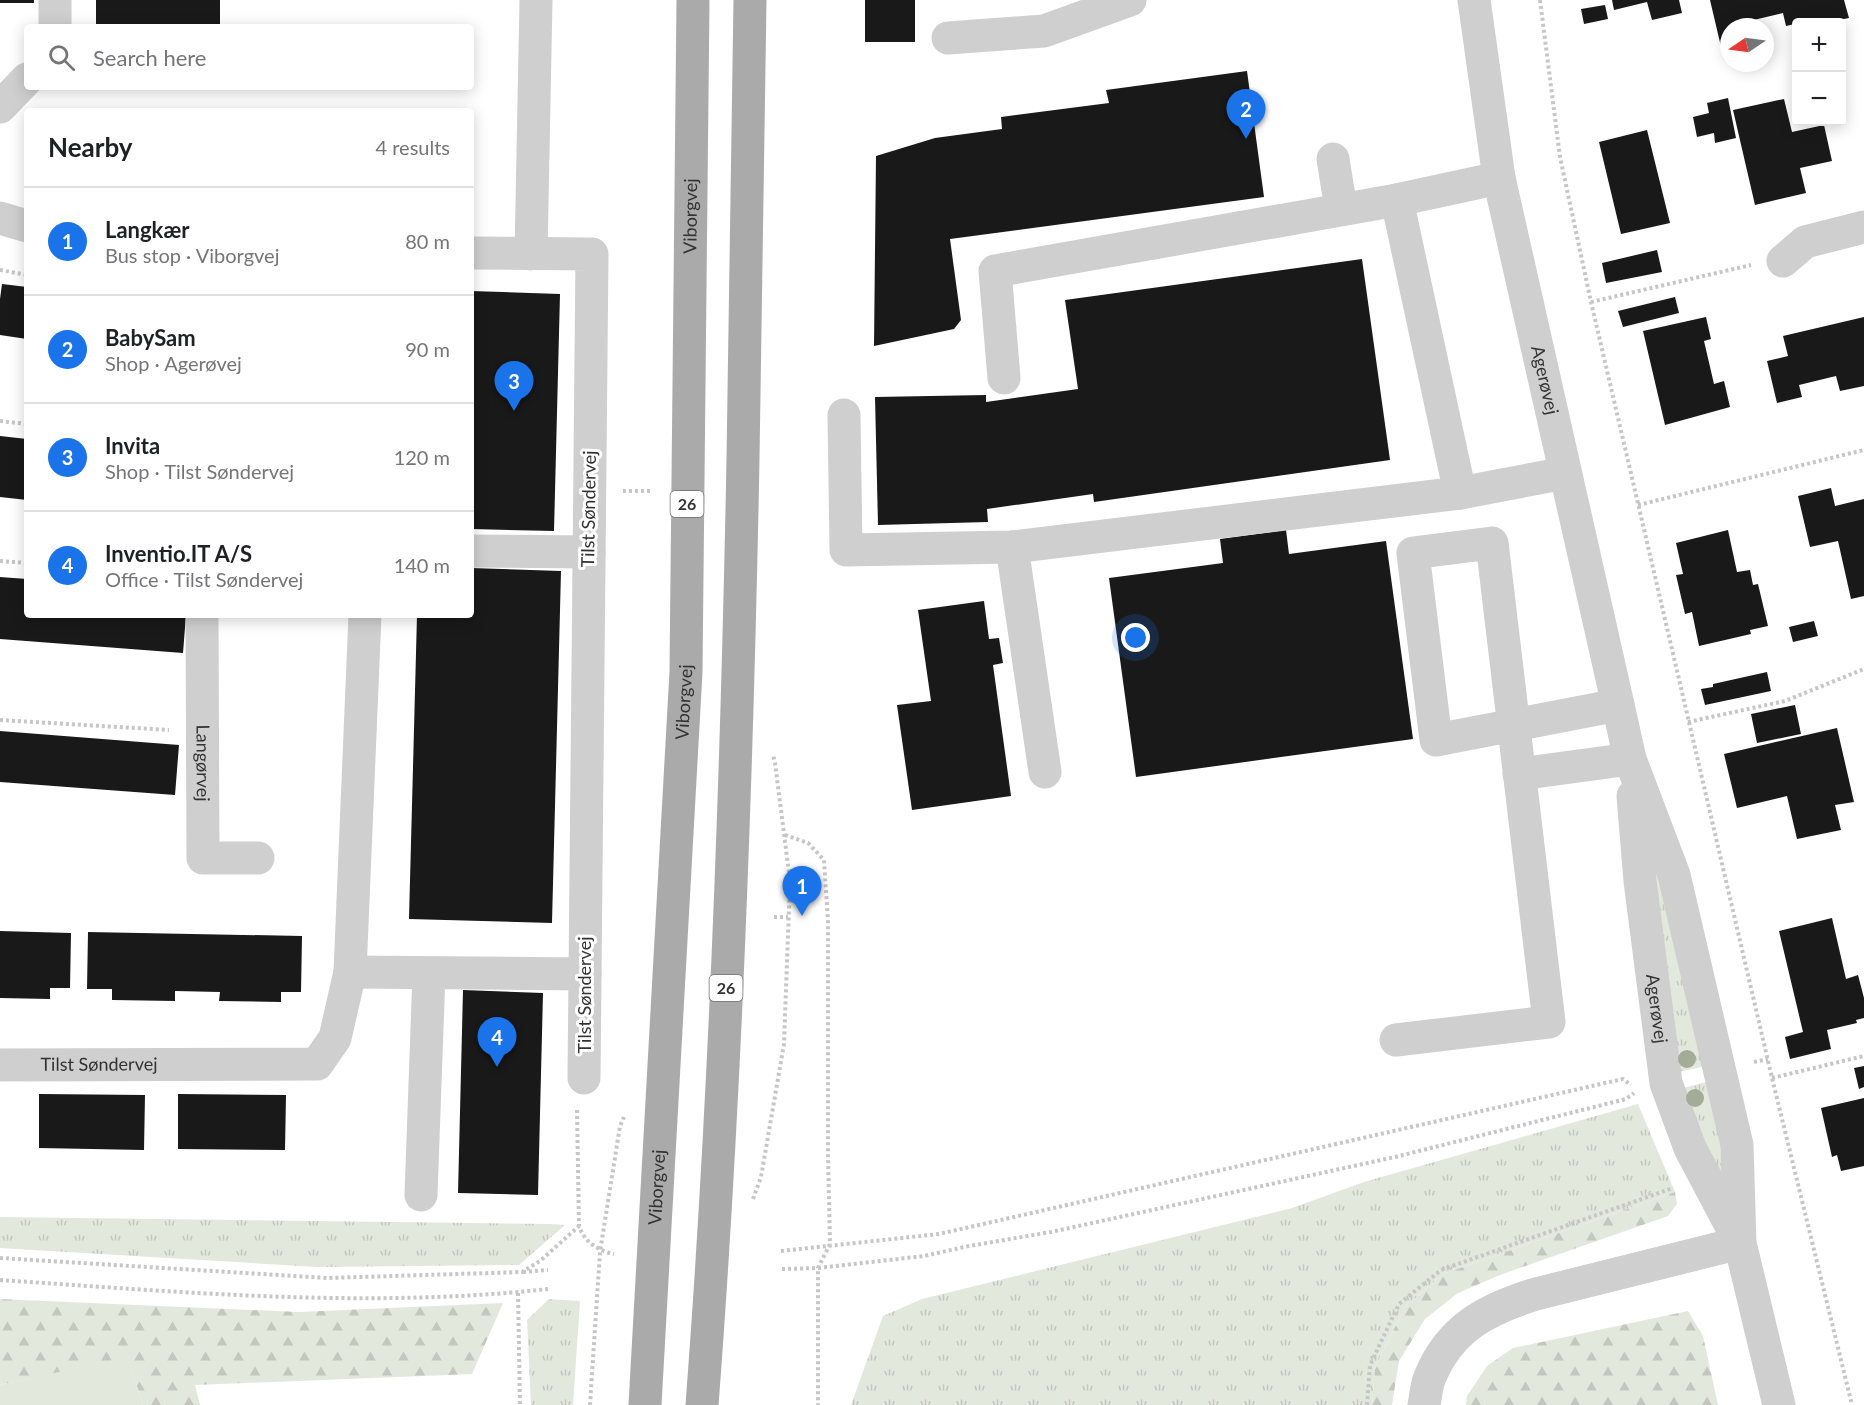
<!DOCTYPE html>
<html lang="en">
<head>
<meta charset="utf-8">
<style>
  :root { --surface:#fff; --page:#f6f6f6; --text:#202124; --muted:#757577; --line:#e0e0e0; --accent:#1a73e8 }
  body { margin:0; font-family:Lato,sans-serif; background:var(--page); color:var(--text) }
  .controls { position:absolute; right:18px; top:18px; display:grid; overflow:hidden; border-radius:6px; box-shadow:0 3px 15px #0003 }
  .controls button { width:54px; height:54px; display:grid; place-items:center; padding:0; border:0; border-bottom:2px solid var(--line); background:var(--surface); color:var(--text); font:30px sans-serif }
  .compass { position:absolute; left:1720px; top:18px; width:54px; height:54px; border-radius:50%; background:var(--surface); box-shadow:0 3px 15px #0003; rotate:257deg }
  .you { position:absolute; left:1136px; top:638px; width:21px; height:21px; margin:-15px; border:4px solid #fff; border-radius:50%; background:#1a73e8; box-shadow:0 0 0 9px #1a73e833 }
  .badge { display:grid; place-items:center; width:39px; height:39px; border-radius:50%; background:var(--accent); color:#fff; font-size:20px; font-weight:700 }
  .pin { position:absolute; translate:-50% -50px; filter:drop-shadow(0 2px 3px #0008) }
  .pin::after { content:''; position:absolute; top:32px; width:21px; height:18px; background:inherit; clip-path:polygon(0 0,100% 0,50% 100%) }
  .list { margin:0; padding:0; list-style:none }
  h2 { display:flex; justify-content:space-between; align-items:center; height:78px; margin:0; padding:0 24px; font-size:26px }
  h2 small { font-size:20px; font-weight:400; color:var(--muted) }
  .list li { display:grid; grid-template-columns:39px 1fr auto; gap:18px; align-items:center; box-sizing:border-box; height:108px; padding:0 24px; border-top:2px solid var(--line) }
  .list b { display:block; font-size:22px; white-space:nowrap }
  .list p { margin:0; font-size:20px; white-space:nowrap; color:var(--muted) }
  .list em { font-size:20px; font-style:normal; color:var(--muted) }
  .icon { flex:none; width:33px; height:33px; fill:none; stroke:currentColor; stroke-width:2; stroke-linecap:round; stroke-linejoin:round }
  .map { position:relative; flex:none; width:1864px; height:1405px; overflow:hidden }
  .search { position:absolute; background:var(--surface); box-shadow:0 3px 15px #0003; left:24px; top:24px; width:450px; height:66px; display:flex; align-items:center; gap:15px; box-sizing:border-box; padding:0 21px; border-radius:6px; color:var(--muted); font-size:22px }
  .panel { position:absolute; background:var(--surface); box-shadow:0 3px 15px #0003; left:24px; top:108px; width:450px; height:510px; border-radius:6px }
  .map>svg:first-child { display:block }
</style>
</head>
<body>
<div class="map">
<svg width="1864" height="1405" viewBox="0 0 1864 1405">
  <defs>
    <pattern id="grass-tufts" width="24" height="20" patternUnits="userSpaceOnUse" patternTransform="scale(1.5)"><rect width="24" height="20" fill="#e3e8dd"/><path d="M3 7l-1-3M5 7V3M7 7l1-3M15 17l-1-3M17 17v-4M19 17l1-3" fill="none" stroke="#c3c7be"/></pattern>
    <pattern id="forest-firs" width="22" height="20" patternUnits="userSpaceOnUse" patternTransform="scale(1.5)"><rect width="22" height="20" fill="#e3e8dd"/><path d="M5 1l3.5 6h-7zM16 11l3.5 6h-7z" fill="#c3c7be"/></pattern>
  </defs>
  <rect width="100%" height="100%" fill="#fff"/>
  <path fill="url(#grass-tufts)" d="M1648,835l59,231 -34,7z
    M1710,1081l22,116 -56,-107z
    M1638,1104l37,88 -232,82 -38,33 -30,60 -3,38h-521l32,-89 39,-17 370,-91 72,-26z
    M0,1217l549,7 16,1 -46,40 -201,2 -318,-19z
    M549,1299l31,2 -7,104h-42l-4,-85z"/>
  <path fill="url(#forest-firs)" d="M1675,1192l2,12 -9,12 -168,59 -42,18 -33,26 -26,42 -7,44h-20l3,-38 30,-60 38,-33z
    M0,1299l299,13 204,-9 -31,71 -277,11 5,20h-57l-15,-47 -128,27z
    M1688,1311l15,25 15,69h-252l1,-9 20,-30 26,-18z"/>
  <path fill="#e3e8dd" d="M128,1357l15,48h-143v-20z"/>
  <path fill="#191919" d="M0,0h34v3h-34z
    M96,0h124v27h-124z
    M865,0h50v42h-50z
    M1612,0h67l3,13 -30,7 -5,-18 -33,8z
    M1710,0h134l5,18 -20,4h-8l-1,-4 -34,8 -3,-13 -42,10 1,4h-13v23l-7,1z
    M1605,5l3,14 -24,5 -3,-15z
    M1247,71l17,126 -314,42 11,81 -7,9 -80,17 2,-190 59,-18 67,-9 -1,-12 108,-14 -3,-13z
    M1728,98l8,40 -21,5 -1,-10 -17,4 -4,-20 16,-4 -2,-10z
    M1784,99l8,33 32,-7 8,36 -32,7 6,25 -51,12 -22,-95z
    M1647,130l23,93 -49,11 -22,-92z
    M1657,250l5,22 -56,11 -4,-20z
    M1362,259l28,201 -296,42 -1,-8 -106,15 1,13 -110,3 -3,-128 111,-2v7l92,-13 -13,-89z
    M2,284l25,3v52l-27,-4v-36z
    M471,291l89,3 -6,237 -83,-2z
    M1675,297l4,16 -56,14 -5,-16z
    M1706,317l5,22 -7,2 10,43 10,-3 6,26 -65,18 -22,-94z
    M1864,317v69l-24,5 -4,-15 -37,9 3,12 -25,6 -10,-42 21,-5 -5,-20z
    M0,436l27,3v61l-27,-3z
    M1831,488l4,18 29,-7v97l-13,3 -13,-58 -28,6 -12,-51z
    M1286,530l3,24 97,-13 27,198 -277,38 -27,-199 114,-15 -3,-24z
    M1728,530l9,42 13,-2 3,15 5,-1 10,42 -18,4 1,4 -52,12 -7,-34 -7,2 -9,-39 7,-1 -7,-31z
    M471,568l90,3 -9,352 -143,-4 8,-304h54z
    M0,577l27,2v36h159l-3,38 -183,-14z
    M984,601l5,38 10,-1 4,25 -10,2 18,131 -99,14 -15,-105 34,-4 -13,-91z
    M1814,621l4,15 -25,6 -4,-15z
    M1767,672l4,19 -66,14 -4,-16 12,-2v-3z
    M1795,705l6,29 -44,9 -6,-29z
    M1837,728l17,74 -19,3 6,25 -44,9 -10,-43 -50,12 -13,-54z
    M0,731l179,14 -4,50 -175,-13z
    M1832,918l14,61 12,-4 6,23v20l-8,2 1,3 -30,7 4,19 -41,10 -5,-22 18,-5 -24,-101z
    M0,931l71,2 -1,55h-20v11l-50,-1z
    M88,932l214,4 -1,56h-20v10l-62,-1 1,-9 -45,-1v10l-63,-1v-11h-25z
    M463,990l80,3 -5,202 -80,-2z
    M1864,1066v21l-5,2 -5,-21z
    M39,1094l106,1 -1,55 -105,-2z
    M178,1094l108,1 -1,55 -107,-1z
    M1864,1098v68l-23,5 -4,-16 -5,2 -11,-49z"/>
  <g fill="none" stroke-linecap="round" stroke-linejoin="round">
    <path stroke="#c6c6c6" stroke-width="4" stroke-dasharray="3 3" stroke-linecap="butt" d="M1540,0l20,157 31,145 181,776 80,327
      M0,270l27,5
      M1591,302l160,-37
      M0,421l27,3
      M623,491h29
      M1638,505l226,-55
      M0,561l27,2
      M0,720l169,10
      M1688,722l97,-21 79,-32
      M785,835l23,8 16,17 4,61v234l2,89 -12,24v137
      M774,917h14
      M1754,1062l14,-3
      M1772,1078l92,-22
      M577,1110l2,116c5,16 20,25 35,28
      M753,1199l8,-22 23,-133 6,-163 -15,-118 -2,-8
      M781,1251l158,-17 684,-155 8,6
      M0,1258l327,20 195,-6 18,-11 39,-35
      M782,1269l36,-1 106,-12 45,-10 82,-14 344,-75 231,-58 8,-6
      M523,1272l25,-2
      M0,1280c182,12 366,29 548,9
      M518,1293l2,112
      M590,1405l10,-153 20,-126 4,-9
      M1367,1405l3,-40 29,-61 42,-34 232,-82"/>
    <g stroke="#cfcfcf" stroke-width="33">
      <path id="s1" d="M1474,0l25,178 119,527 12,54 44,116 63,270 3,98 39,162"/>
      <path d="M55,27v-27"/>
      <path d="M948,38l96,-7 86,-31"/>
      <path d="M0,107l27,-28"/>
      <path d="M1333,159l8,50"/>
      <path d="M1397,200l63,293"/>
      <path d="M0,218l27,8"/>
      <path d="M471,253l121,1 -8,824"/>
      <path d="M531,254l5,-254"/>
      <path d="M1783,261l22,-19 59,-15"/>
      <path d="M1004,378l-9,-107 402,-71 102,-22"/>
      <path d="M844,415l2,135 166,-3 448,-54 105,-20"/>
      <path d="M1012,547l33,225"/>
      <path d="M471,551l118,1"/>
      <path id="s2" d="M202,615l1,243h55"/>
      <path d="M1519,774l111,-15"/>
      <path id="s3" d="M1633,796l7,85 26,202 24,65 47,89"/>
      <path d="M350,972l235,2"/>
      <path d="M1396,1040l153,-18c-19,-160 -38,-319 -57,-479l-79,10 23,187 182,-35"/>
      <path id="s4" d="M0,1065l317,-1 18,-26 15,-66 15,-357"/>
      <path d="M421,1195l8,-222"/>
      <path d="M1424,1405c2,-9 2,-19 6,-28 20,-49 57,-68 106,-83l204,-51"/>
    </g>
    <g stroke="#aaa" stroke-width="33">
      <path id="s5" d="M645,1405l41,-733 7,-672"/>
      <path d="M702,1405c24,-315 35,-630 41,-946 3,-153 6,-306 7,-459"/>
    </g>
  </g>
  <g fill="#a4ac98">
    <circle cx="1687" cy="1059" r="9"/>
    <circle cx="1695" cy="1098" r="9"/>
  </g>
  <g text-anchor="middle" stroke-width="6" stroke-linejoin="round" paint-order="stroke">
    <g fill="#fff" stroke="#707070" stroke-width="1.5">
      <rect x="670.5" y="491" width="33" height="26" rx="4.5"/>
      <rect x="709.5" y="975" width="33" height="26" rx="4.5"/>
    </g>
    <g font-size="16" font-weight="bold" fill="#323232">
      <text x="687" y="510">26</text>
      <text x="726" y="994">26</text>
    </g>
    <g font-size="18" fill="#323232" stroke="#fff">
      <text dy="6" stroke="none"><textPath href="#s5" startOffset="1190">Viborgvej</textPath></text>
      <text dy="6" stroke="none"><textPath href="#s1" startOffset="387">Agerøvej</textPath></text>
      <text transform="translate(589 509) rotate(-89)" y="6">Tilst Søndervej</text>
      <text dy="6" stroke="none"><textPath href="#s5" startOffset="704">Viborgvej</textPath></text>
      <text dy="6" stroke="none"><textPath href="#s2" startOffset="148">Langørvej</textPath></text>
      <text transform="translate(585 995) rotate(-90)" y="6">Tilst Søndervej</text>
      <text dy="6" stroke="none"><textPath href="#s3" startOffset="214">Agerøvej</textPath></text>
      <text dy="6" stroke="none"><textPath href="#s4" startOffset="99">Tilst Søndervej</textPath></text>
      <text dy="6" stroke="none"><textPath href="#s5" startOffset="218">Viborgvej</textPath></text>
    </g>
  </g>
</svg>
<div class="controls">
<button>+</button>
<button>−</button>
</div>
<svg class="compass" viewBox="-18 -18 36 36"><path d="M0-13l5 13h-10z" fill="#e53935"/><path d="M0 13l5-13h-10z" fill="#757577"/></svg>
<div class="you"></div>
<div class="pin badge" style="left:802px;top:916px">1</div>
<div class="pin badge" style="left:1246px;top:139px">2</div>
<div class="pin badge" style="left:514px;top:411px">3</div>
<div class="pin badge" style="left:497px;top:1067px">4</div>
<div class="search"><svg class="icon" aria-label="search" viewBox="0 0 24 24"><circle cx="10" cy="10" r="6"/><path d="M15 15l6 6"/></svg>Search here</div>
<section class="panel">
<h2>Nearby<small>4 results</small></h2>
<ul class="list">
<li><span class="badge">1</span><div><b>Langkær</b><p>Bus stop · Viborgvej</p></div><em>80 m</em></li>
<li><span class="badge">2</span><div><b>BabySam</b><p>Shop · Agerøvej</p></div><em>90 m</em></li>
<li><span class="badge">3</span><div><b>Invita</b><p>Shop · Tilst Søndervej</p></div><em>120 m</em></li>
<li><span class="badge">4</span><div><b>Inventio.IT A/S</b><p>Office · Tilst Søndervej</p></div><em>140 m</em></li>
</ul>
</section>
</div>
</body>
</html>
